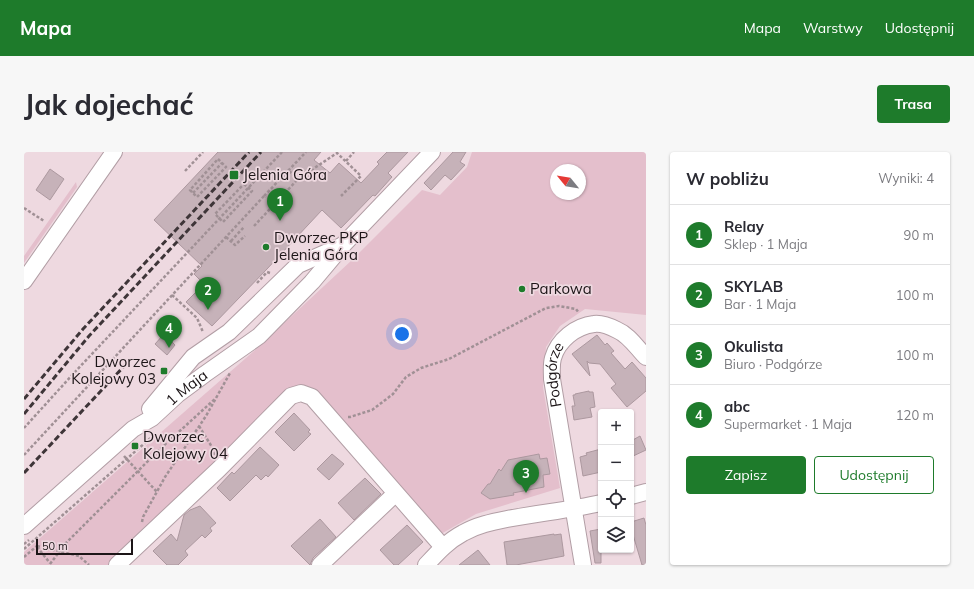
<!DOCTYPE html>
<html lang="pl">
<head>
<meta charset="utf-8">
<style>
  :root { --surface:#fff; --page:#f7f7f7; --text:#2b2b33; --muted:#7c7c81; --line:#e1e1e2; --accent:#1e7b2b }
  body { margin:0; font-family:Mulish,sans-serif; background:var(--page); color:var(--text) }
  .controls { position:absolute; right:12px; bottom:12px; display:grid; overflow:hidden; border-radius:4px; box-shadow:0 1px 3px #0004 }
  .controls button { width:36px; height:36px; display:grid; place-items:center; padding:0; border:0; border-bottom:1px solid var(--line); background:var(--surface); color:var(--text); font:20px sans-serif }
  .compass { position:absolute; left:526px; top:12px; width:36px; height:36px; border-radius:50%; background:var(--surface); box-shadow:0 1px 3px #0004; rotate:300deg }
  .scale { position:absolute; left:12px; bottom:10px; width:97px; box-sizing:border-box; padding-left:4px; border:2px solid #1c1517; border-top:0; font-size:11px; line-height:14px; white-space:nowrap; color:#1c1517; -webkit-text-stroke:3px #eed9e0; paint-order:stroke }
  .you { position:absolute; left:378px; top:182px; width:14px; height:14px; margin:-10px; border:3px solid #fff; border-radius:50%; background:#1a73e8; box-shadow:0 0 0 6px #1a73e833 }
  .badge { display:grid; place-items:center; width:26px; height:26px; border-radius:50%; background:var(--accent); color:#fff; font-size:13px; font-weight:700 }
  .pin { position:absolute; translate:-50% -33px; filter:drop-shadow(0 1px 2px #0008) }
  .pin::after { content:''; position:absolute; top:21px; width:14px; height:12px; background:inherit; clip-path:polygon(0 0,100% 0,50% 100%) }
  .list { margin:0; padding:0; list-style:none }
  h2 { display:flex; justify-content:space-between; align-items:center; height:52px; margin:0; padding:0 16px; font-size:17px }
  h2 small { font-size:13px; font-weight:400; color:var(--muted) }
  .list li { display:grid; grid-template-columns:26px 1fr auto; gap:12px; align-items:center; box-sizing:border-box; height:60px; padding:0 16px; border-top:1px solid var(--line) }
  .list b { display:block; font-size:15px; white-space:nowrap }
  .list p { margin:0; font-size:13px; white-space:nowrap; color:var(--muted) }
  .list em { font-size:13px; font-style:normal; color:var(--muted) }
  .actions { display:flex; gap:8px; padding:12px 16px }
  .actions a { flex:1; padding:9px 0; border:1px solid var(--accent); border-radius:4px; text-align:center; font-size:14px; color:var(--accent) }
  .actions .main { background:var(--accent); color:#fff }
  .icon { flex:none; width:22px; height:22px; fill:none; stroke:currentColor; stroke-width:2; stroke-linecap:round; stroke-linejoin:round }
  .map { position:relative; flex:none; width:622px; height:413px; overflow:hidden; border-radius:4px }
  header { display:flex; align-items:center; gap:24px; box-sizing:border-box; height:56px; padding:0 20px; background:var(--accent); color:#fff }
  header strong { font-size:19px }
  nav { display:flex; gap:22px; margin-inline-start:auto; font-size:14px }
  .intro { display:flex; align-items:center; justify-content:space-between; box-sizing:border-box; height:96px; padding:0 24px }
  h1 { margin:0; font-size:28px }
  .button { padding:10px 18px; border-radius:4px; background:var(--accent); color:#fff; font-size:14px; font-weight:700 }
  main { display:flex; gap:24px; padding:0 24px }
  aside { flex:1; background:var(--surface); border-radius:4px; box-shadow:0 1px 3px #0004 }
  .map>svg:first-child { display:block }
</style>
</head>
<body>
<header>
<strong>Mapa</strong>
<nav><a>Mapa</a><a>Warstwy</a><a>Udostępnij</a></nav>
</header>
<div class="intro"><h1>Jak dojechać</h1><a class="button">Trasa</a></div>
<main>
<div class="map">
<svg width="622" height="413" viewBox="0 0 622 413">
  <rect width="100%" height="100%" fill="#eed9e0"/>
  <path fill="#e4bfcc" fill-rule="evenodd" d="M448,0h174v163l-61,-6 -25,17 -14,21 -3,40 17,101 -84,26 -35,20 -132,-146 -15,-2 -186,179h-84v-13l230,-201 98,-91 70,-70 18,5 27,-28zM532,18h24v24h-24z
    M52,30l1,5 -53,76v-7z"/>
  <path fill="#c6b2b9" stroke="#ac989f" d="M194,0h103l-7,8 16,13 9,-10 22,20 18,-19 -2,-2 10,-10h21l-20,21 4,4 -17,19 -2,-1 -32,33 -19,-18 -55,59 -55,57 -26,-24 18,-18 -10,-10 8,-8 -48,-46z
    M429,0h13l-6,10 5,3 -14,15 -6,-5 -14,15 -7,-7z
    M26,17l14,10 -14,21 -14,-10z
    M140,182l11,11 -8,10 -12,-11z
    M573,183l8,10 2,-2 7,8 -3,2 14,16 7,-7 14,16v13l-19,16 -16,-19 5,-4 -16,-20 -11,-1 -2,-2 3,15 -18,-22z
    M565,239v1h4l2,15 -5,1 2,9 -18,3 -2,-14h3l-2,-11h2v-1z
    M270,261l16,17 -2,2 3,2 -17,17 -19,-19z
    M616,284l6,14 -15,7v-16z
    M236,295l19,18 -11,12 -2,-2 -5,5 -5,-5 -26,26 -13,-13 15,-16 2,2z
    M577,297v23l-18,4 -3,-19 7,-2 -1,-2z
    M308,302l12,10 -15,16 -12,-11z
    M515,302l1,5 7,-1 3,16 -7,1 1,12 -31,6 1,2 -24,4 -9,-6 7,-9h2l9,-15 2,2 7,-11z
    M341,326l16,16 -27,26 -16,-17z
    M176,354l16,17 -6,5 2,3 -7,7 -3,-3 -17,16 3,4 -10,10h-11l-14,-14 18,-17 6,7 7,-26 6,-5z
    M620,366l2,7v40h-4l-11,-37v-6z
    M296,367l16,18 -23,21 -3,7 -19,-19z
    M383,373l16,17 -25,23h-4l-14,-15z
    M577,377v34h-6l-5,-32z
    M530,382v1l7,-1 3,22 -48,9h-9l-3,-23z
    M454,398l12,15h-31z"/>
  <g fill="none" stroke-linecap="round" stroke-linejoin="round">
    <g stroke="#b29ea5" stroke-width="18">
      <g id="minor">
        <path d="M0,129l90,-129"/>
        <path d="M126,257l43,-52 36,-25 69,-67 43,-19"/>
        <path d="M607,344l15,-4"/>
        <path id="s1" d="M0,374l109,-97 19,-11 26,-24 27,-20 54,-38 53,-54 32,-38 88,-92"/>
        <path d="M93,413l102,-96 72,-73 10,-3 11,4 131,150"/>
        <path d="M296,413l75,-71"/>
        <path d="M402,413c12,-13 22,-24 37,-32 14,-8 29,-11 44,-14 31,-6 63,-9 94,-16"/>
        <path id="s2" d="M559,413l-31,-186c0,-7 -1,-14 1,-21 5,-18 23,-32 41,-34 7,-1 17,3 23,6 12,5 20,18 29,27"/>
      </g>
    </g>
    <path stroke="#a09095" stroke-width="2.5" stroke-dasharray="3 2" stroke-linecap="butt" d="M194,7l8,8 -29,30 -7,-7z
      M322,9l8,-9
      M161,19l18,-19
      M265,19l9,8
      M220,32l8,7 -29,31 -8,-8z
      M169,41l29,-30
      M240,44l42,-44
      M0,56l20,13
      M230,74l44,-47 39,-26 24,23 -20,20
      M202,85l9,8 10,-9
      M207,89l13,-14
      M233,131l10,-11 3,1
      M148,143l25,23 6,14
      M324,265h2l22,-7 21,-16 13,-17 15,-9 28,-9 97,-51 13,-2 17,3 3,4
      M175,274l13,21 2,8
      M0,276l50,-55 208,-221
      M0,303l240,-259 2,1
      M100,304l33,36
      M118,370l1,-5 22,-40 41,-61 24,-43
      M0,392l5,-4
      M13,394l42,10 10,9
      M13,395l13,16
      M0,397l130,-114
      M0,405l13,-11
      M26,412l16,-21 94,-94 56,-51"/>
    <use href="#minor" stroke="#fff" stroke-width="16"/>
    <path stroke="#3e3538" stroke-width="3" stroke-dasharray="6 3" stroke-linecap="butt" d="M0,247l59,-70 166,-177
      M0,262l65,-78 172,-184
      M0,321l104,-111"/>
  </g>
  <g fill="#1e7b2b" stroke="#eed9e0" stroke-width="1.5">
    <rect x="205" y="18" width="10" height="10" rx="2"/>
    <circle cx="242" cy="95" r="4"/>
    <circle cx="498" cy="137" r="4"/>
    <rect x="136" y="215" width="8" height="8" rx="2"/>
    <rect x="107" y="290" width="8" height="8" rx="2"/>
  </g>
  <g text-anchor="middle" stroke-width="3.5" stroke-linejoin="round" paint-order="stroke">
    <g font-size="15" fill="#1c1517" stroke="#eed9e0" text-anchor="start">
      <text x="219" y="28">Jelenia Góra</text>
      <text x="250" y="91">Dworzec PKP<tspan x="250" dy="17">Jelenia Góra</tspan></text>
      <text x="506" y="142">Parkowa</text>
      <text x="132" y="215" text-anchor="end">Dworzec<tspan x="132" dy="17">Kolejowy 03</tspan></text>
      <text x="119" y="290">Dworzec<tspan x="119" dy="17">Kolejowy 04</tspan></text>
    </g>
    <g font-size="15" fill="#1c1517" stroke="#eed9e0">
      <text dy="5" stroke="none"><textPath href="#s2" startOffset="193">Podgórze</textPath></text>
      <text dy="5" stroke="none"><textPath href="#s1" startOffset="214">1 Maja</textPath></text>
    </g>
  </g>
</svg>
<div class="controls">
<button>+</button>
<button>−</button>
<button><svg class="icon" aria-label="locate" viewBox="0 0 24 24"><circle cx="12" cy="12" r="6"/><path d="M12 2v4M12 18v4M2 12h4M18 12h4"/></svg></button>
<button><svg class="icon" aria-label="layers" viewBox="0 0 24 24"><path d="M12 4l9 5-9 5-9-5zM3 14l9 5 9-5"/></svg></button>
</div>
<svg class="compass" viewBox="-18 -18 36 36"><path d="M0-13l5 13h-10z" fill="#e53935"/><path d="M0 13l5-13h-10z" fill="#7c7c81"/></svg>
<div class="scale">50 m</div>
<div class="you"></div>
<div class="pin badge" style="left:256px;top:69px">1</div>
<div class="pin badge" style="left:184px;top:158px">2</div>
<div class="pin badge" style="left:502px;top:341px">3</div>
<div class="pin badge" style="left:145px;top:196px">4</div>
</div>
<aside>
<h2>W pobliżu<small>Wyniki: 4</small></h2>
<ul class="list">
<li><span class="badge">1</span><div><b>Relay</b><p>Sklep · 1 Maja</p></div><em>90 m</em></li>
<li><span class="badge">2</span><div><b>SKYLAB</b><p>Bar · 1 Maja</p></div><em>100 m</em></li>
<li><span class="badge">3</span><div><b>Okulista</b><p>Biuro · Podgórze</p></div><em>100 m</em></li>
<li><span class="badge">4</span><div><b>abc</b><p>Supermarket · 1 Maja</p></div><em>120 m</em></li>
</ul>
<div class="actions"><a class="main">Zapisz</a><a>Udostępnij</a></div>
</aside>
</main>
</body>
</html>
